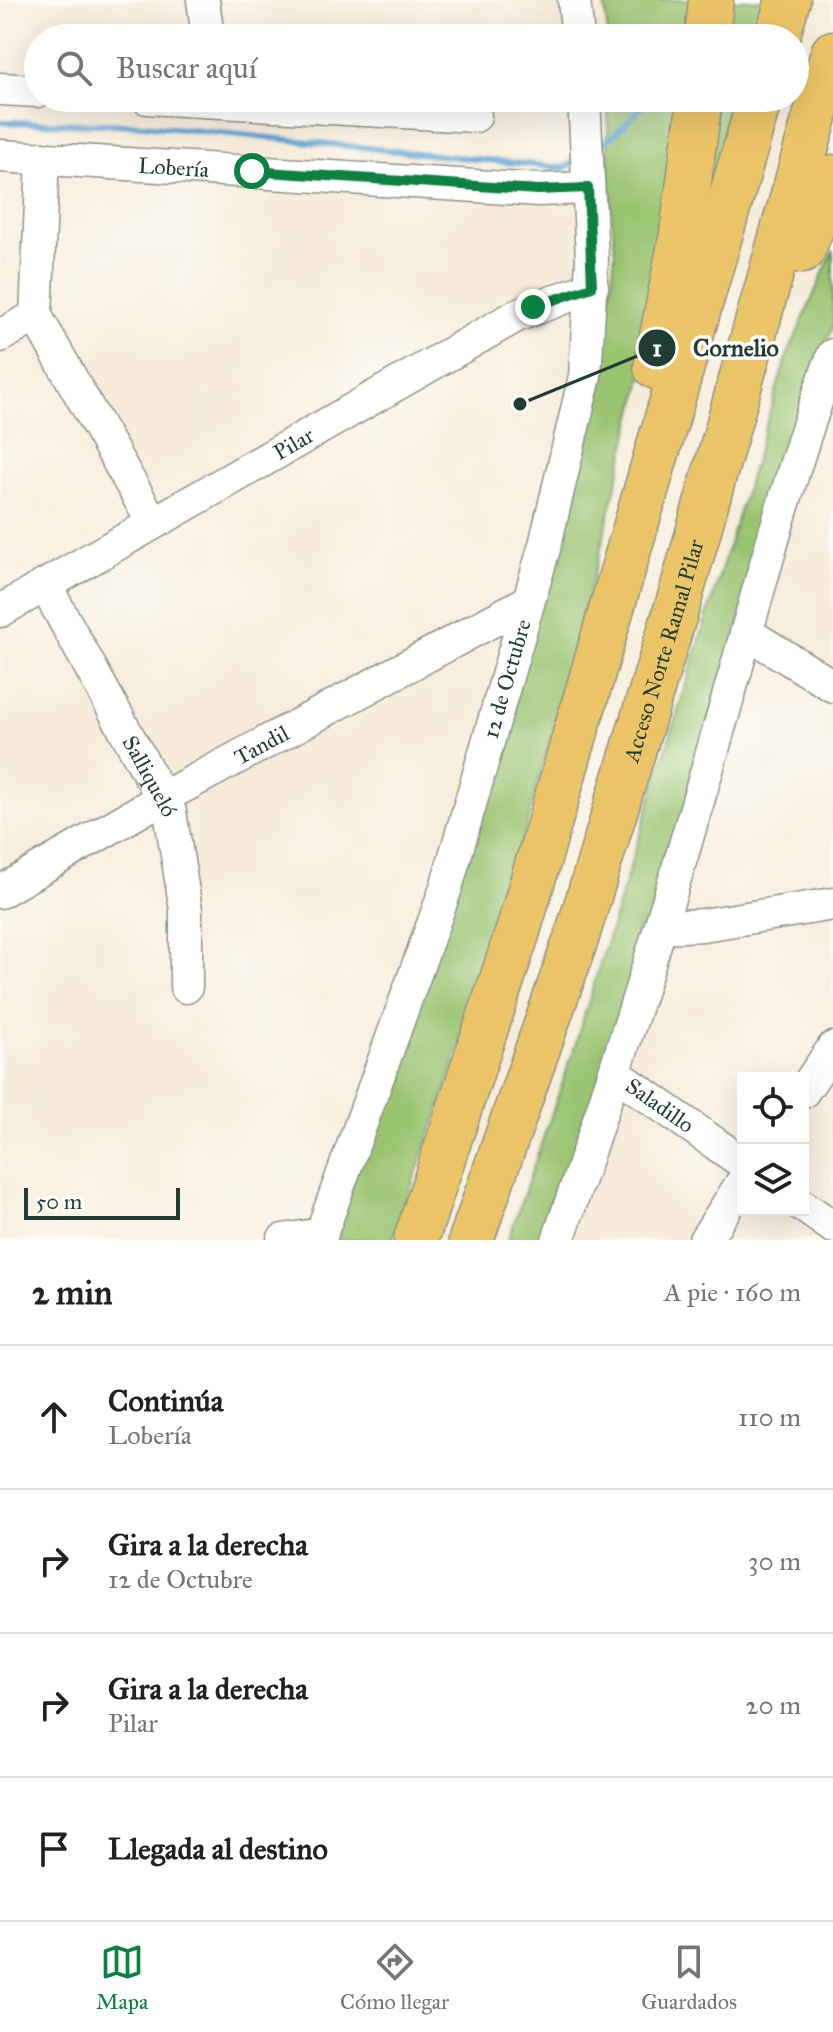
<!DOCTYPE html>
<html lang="es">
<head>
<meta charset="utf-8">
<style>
  :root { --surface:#fff; --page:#f2f2f2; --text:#202124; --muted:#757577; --line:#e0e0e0; --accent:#0b8043 }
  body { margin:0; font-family:"IM FELL Great Primer",serif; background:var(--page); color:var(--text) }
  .controls { position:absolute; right:24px; bottom:24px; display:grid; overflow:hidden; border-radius:0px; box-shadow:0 8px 32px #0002 }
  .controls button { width:72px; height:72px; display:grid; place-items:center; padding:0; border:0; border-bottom:2px solid var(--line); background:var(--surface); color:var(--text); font:40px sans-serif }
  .scale { position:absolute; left:24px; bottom:20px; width:156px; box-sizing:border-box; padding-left:8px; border:4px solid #1f3d34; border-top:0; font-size:22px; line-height:28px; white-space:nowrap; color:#1f3d34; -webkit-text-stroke:6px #fdfcf7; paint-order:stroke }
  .stop { position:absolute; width:24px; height:24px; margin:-18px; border:6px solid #0b8043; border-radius:50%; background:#fff }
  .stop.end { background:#0b8043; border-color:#fff; box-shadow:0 2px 8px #0008 }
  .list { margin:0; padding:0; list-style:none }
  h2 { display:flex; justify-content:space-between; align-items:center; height:104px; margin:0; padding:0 32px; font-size:34px }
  h2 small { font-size:26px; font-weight:400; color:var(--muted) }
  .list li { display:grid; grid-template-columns:52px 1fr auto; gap:24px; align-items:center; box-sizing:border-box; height:144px; padding:0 32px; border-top:2px solid var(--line) }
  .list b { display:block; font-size:30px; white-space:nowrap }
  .list p { margin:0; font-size:26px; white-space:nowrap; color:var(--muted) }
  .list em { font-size:26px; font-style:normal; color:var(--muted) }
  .icon { flex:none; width:44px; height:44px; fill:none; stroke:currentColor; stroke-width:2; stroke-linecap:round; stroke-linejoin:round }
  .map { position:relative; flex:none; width:833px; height:1240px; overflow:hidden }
  .search { position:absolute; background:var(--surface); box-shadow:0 8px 32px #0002; left:24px; right:24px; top:24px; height:88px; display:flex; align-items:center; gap:20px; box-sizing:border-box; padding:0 28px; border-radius:44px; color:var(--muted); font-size:30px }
  .sheet { height:680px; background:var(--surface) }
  nav { display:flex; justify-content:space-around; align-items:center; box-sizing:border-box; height:112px; border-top:2px solid var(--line); background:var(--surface); font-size:22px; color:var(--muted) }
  nav a { display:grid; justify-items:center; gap:4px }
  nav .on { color:var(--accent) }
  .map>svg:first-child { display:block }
</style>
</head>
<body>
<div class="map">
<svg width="833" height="1240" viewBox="0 0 833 1240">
  <rect width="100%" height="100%" fill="#fdfcf7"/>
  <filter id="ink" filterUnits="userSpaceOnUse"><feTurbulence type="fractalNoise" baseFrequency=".0125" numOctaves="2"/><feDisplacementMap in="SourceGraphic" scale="16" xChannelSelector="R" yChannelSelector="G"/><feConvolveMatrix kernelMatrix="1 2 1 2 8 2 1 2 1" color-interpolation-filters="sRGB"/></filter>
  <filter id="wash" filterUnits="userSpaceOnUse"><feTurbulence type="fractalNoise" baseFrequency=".006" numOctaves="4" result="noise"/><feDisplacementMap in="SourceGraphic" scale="32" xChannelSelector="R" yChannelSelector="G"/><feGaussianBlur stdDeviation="1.8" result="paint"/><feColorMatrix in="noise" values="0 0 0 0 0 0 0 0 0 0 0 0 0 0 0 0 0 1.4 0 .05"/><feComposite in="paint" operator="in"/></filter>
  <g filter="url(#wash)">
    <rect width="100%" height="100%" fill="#f7ecda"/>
    <path fill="#9ac471" stroke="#5c8052" stroke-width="2" d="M604,0h88l1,38h-85z
      M727,0h47l-10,38h-40z
      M608,98h81l-31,215 -57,235 -87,324 -72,230 -50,138h-60l223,-693 50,-208 10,-86 -7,-92z
      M716,98h31l-47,142z
      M833,250v77l-28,65 -150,525 -112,323h-35l65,-188 213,-693z"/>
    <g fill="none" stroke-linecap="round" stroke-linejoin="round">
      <path stroke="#5ca2d2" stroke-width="6" d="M0,122l143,3 421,43 11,-7
        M598,146l14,-9 39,-39"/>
    </g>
  </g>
  <g filter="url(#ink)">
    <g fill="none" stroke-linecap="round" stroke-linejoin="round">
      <g stroke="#8b9487" stroke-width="35">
        <g id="minor">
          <path d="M203,0l5,38"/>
          <path d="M574,0l4,38"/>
          <path d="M0,89l38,2"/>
          <path d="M147,98l328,18"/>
          <path id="s1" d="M0,156l538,34 50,-2"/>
          <path d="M43,158l-7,158 117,207"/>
          <path d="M0,336l36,-20"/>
          <path id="s2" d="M45,585l125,227 16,98v77"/>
          <path id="s3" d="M0,611l516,-295 76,-29"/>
          <path d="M747,633l86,53"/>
          <path id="s4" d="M0,892l164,-95 363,-195"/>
          <path d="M662,927l41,-2 130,-21"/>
          <path id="s5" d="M616,1074l127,89"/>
          <path d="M803,1092l30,-44"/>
          <path d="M803,1206l30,21"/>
          <path d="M283,1240l39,-6"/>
          <path id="s6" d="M319,1240l126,-349 100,-346 40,-169 7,-117 -8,-161"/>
          <path d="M558,1240c59,-168 111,-337 160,-508 37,-126 69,-254 115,-377"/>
          <path d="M705,1240l38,-59"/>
        </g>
      </g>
      <g stroke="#8b9487" stroke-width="47">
        <g id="highway">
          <path d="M707,38l4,-38"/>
          <path d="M777,38l11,-38"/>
          <path d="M802,251l31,-74"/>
          <path d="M656,367l26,-133 18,-136"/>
          <path d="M416,1240l102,-309 242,-833"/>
          <path id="s7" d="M471,1240l106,-304 103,-339 153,-544"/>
        </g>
      </g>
      <use href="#minor" stroke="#fff" stroke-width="32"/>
      <use href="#highway" stroke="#ecc569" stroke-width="44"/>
    </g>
  </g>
  <g fill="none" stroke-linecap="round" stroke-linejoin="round" filter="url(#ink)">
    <path stroke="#0b8043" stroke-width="10" d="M252,171l286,19 50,-2 4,99 -59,20"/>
  </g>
  <g text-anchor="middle" stroke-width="7" stroke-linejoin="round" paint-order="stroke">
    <g font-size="22" fill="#1f3d34" stroke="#fdfcf7">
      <text dy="8" stroke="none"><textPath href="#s1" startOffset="174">Lobería</textPath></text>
      <text dy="8" stroke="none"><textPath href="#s3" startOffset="338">Pilar</textPath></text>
      <text dy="8" stroke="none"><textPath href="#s7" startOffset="620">Acceso Norte Ramal Pilar</textPath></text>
      <text dy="8" stroke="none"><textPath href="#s6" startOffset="592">12 de Octubre</textPath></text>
      <text dy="8" stroke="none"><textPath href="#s4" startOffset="300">Tandil</textPath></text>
      <text dy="8" stroke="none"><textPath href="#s2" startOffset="218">Salliqueló</textPath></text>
      <text dy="8" stroke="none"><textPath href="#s5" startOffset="54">Saladillo</textPath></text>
    </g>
  </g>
  <path fill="none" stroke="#1f3d34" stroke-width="3" d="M520 404L657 348"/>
  <g fill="#1f3d34" stroke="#fdfcf7" stroke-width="3">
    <circle cx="520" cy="404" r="8"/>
    <circle cx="657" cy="348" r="20"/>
  </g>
  <g font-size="24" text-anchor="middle" font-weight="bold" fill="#fff">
    <text x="657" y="356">1</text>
  </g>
  <g font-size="24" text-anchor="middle" font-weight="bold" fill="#1f3d34" stroke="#fdfcf7" stroke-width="7" stroke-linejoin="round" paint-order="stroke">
    <text x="736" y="356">Cornelio</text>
  </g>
</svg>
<div class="controls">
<button><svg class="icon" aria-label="locate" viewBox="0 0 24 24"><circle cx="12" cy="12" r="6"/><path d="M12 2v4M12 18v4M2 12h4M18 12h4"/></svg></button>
<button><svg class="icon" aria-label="layers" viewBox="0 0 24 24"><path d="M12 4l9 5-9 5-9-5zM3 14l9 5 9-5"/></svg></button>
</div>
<div class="scale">50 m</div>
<div class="stop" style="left:252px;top:171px"></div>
<div class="stop end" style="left:533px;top:307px"></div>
<div class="search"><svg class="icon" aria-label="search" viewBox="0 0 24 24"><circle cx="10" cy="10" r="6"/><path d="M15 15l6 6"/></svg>Buscar aquí</div>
</div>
<section class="sheet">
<h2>2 min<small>A pie · 160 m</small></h2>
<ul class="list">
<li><svg class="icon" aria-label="ahead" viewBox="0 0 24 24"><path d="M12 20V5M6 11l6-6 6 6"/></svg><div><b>Continúa</b><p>Lobería</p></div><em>110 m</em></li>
<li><svg class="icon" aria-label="right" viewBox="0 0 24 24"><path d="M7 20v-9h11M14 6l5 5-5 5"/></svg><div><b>Gira a la derecha</b><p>12 de Octubre</p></div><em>30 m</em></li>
<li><svg class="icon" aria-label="right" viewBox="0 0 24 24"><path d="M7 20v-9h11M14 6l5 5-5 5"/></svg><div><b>Gira a la derecha</b><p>Pilar</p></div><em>20 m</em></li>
<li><svg class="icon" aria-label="arrive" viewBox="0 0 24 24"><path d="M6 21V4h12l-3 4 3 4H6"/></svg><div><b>Llegada al destino</b></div></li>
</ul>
</section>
<nav>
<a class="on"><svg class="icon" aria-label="map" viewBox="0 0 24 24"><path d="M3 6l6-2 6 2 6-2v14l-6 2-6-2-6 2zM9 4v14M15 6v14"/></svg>Mapa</a>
<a><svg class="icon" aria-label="directions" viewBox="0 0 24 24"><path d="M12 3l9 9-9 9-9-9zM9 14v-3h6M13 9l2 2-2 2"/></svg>Cómo llegar</a>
<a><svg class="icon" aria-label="saved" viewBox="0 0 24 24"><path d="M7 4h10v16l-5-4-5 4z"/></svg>Guardados</a>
</nav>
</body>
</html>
